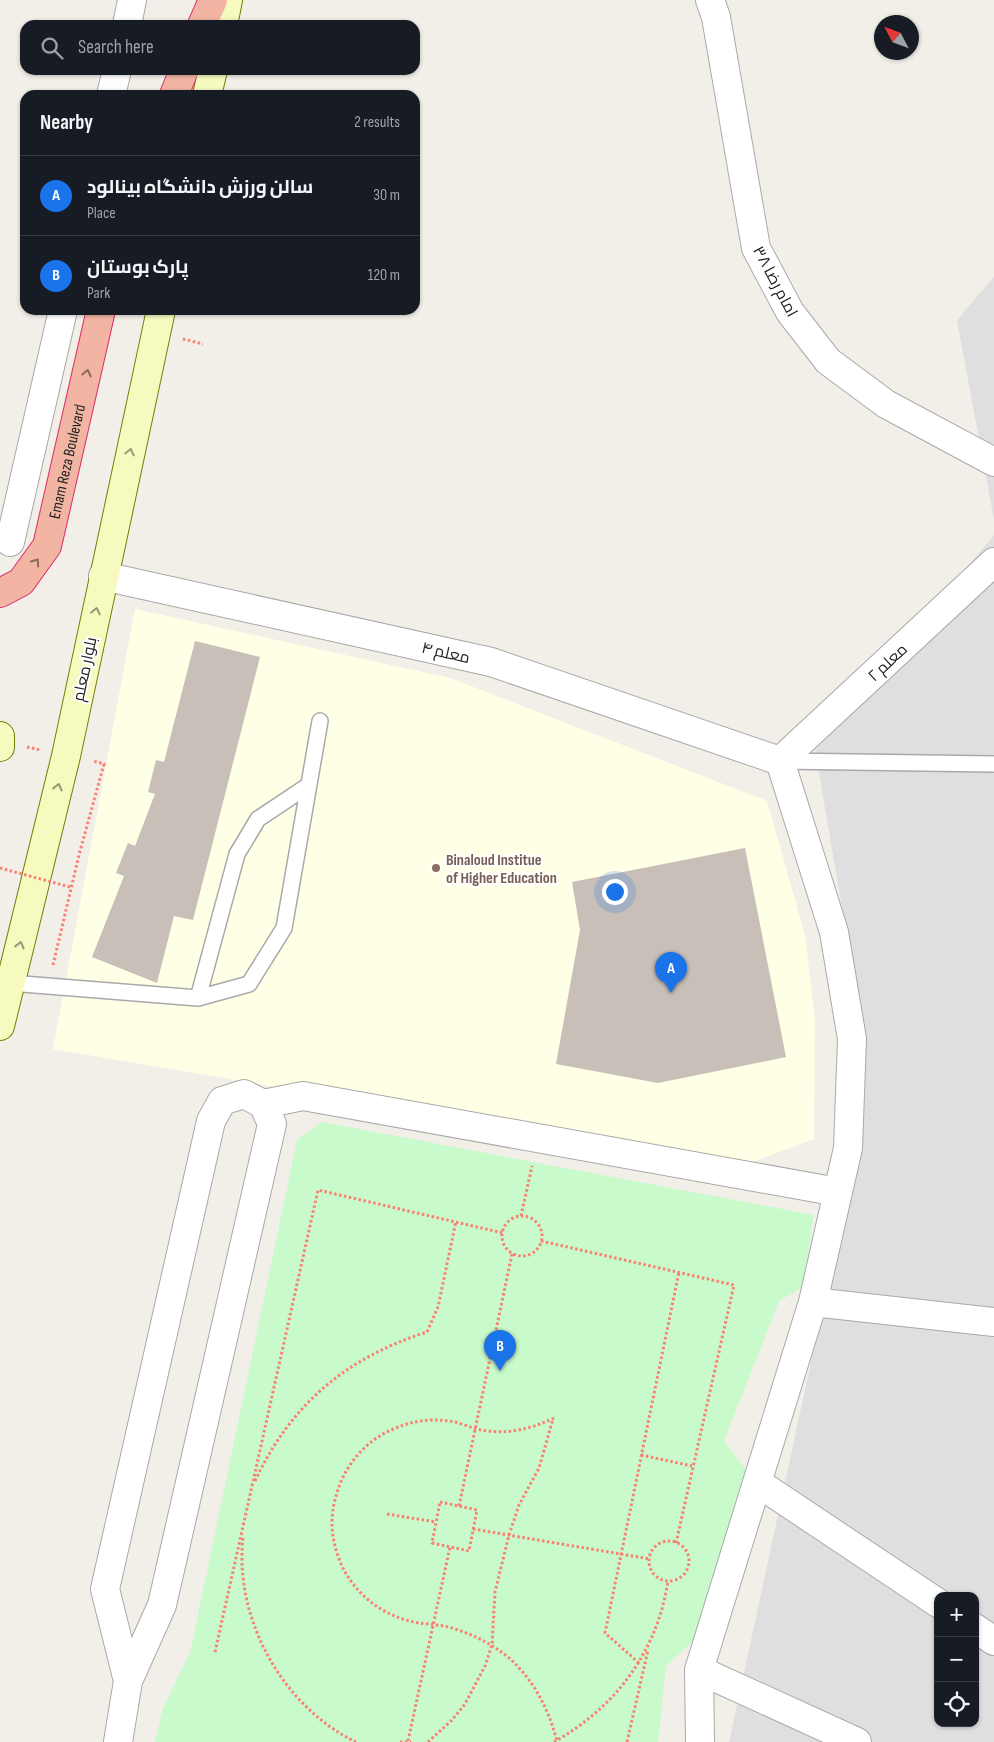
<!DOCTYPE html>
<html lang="en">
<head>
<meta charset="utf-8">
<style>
  :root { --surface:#171b24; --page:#242831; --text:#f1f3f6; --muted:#9ea1a6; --line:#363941; --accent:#1a73e8 }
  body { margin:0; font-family:"Sofia Sans Condensed",Cairo,sans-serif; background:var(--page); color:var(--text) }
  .controls { position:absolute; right:15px; bottom:15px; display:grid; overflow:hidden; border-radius:10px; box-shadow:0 1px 4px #0004 }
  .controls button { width:45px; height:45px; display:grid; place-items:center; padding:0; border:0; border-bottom:1px solid var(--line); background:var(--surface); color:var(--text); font:25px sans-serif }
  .compass { position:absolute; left:874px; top:15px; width:45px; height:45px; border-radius:50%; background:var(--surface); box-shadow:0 1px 4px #0004; rotate:311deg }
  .you { position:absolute; left:614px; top:891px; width:18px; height:18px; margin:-12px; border:4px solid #fff; border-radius:50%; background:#1a73e8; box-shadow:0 0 0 8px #1a73e833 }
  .badge { display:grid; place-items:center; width:32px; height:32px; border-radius:50%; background:var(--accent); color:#fff; font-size:16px; font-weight:700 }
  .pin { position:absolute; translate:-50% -41px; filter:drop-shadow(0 1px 2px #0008) }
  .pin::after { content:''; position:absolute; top:26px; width:18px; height:15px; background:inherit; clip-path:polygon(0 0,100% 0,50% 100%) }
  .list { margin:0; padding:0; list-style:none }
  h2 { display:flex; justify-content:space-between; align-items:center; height:65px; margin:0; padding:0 20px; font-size:21px }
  h2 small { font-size:16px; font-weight:400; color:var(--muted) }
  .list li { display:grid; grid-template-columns:32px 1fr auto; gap:15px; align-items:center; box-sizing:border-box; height:80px; padding:0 20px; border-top:1px solid var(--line) }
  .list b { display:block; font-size:19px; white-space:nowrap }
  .list p { margin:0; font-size:16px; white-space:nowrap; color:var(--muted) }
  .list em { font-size:16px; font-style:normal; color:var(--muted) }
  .icon { flex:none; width:28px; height:28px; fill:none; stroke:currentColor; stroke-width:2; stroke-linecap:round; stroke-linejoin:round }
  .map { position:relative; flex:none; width:994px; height:1742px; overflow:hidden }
  .search { position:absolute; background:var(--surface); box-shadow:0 1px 4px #0004; left:20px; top:20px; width:400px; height:55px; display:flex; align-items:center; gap:12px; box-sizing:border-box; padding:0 18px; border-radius:15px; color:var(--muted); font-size:19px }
  .panel { position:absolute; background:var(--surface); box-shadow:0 1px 4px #0004; left:20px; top:90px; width:400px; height:225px; border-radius:15px }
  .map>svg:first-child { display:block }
</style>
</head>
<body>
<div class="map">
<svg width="994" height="1742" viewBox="0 0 994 1742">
  <rect width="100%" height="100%" fill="#f2efe9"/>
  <path fill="#e0dfdf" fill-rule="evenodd" d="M994,277v243l-37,-200z
    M994,535v1207h-265l125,-579 12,-112 -51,-303zM938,1596h37v127h-37z"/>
  <path fill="#ffffe5" d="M135,609l315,69 317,123 38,134 10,85 -1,119 -72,27 -689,-117z"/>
  <path fill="#c8facc" d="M322,1122l492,93 -11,72 -24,14 -55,140 23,30 -47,164 -34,31 -8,76h-503l8,-34 27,-55 107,-513z"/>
  <path fill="#c7bfb8" d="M195,641l65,16 -67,263 -19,-4 -17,67 -65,-26 32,-81 -8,-3 12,-30 7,3 18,-47 2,-5 -7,-2 8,-32 8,2z
    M745,848l41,209 -128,26 -102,-19 24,-134 -8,-48z"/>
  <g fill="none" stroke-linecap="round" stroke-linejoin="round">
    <g stroke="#a9a9a9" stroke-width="18">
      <path id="service" d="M781,761l213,3
        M10,983l188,15 51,-14 35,-56 36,-207
        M198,998l39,-144 21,-35 51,-34"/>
    </g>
    <g stroke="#a9a9a9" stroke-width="30">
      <path id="minor" d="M710,0l6,17 40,231 34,64 38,49 58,43 108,58
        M127,25l5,-25
        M111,95l6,-25
        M10,542l53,-232
        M103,576l388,86 289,99
        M780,761l214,-199
        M244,1094l19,10 9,20 -110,481 -34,76 -23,-92 106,-468 11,-20z
        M263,1104l40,-8 535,96
        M813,1302l181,20
        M758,1483l180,120
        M975,1628l19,13
        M699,1670l158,72
        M118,1742l10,-61
        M700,1742l-1,-72 114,-368 35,-154 4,-109 -18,-107 -54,-171"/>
    </g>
    <g stroke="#707d05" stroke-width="30">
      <path id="secondary" d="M223,25l5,-25
        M207,95l6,-25
        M0,736v11
        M0,1026l66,-270 95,-446"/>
    </g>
    <g stroke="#dc2a67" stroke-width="30">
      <g id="trunk">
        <path d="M202,25l11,-25"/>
        <path d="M174,95l10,-25"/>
        <path id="s1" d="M0,593l21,-11 26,-36 54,-236"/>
      </g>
    </g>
    <path stroke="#fa8072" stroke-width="3" stroke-dasharray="2.5 2.5" stroke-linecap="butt" d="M183,339l20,5
      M27,747l14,3
      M53,965l26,-110 25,-91 -11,-3
      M521,1216l11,-50
      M502 1236a20 20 0 1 1 40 0a20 20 0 1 1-40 0Z
      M541,1241l193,44 -58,258
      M554,1418c-21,10 -43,16 -66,13 -12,-1 -22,-6 -33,-9 -20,-4 -41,-2 -59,6 -30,11 -52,38 -60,68 -6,20 -5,40 2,60 11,33 41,59 76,66 14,3 27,2 41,7 19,6 37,15 53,28 26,23 40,51 49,84
      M641,1455l51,11
      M255,1481c36,-77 91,-123 172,-149l11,-25 18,-86
      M440,1502l37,8 -8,41 -37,-8z
      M459,1506l53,-252
      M387,1514l49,8
      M473,1529l177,30
      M243,1538c-9,81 40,169 113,204
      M649 1561a20 20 0 1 1 40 0a20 20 0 1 1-40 0Z
      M215,1652l103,-462 185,43
      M639,1663l-34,-30 74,-361
      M408,1741l42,-194
      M400,1742h11
      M428,1742l24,-22 13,-16 20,-38 7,-21 3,-53 14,-57 10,-30 20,-37 14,-49
      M554,1742c62,-35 103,-90 114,-161
      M627,1742l21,-92"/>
    <use href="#service" stroke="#fff" stroke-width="15"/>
    <use href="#minor" stroke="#fff" stroke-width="28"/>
    <use href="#secondary" stroke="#f7fabf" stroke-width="28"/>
    <use href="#trunk" stroke="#f2b4a3" stroke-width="28"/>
    <path stroke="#fa8072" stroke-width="3" stroke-dasharray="2.5 2.5" stroke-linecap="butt" d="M0,868l70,19"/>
  </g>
  <defs><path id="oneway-chevron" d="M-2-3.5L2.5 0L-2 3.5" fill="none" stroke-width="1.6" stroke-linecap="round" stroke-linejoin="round" transform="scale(1.25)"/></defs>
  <g stroke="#8a6b62">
    <use href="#oneway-chevron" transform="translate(87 373) rotate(-77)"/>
    <use href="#oneway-chevron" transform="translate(36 562) rotate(-54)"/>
  </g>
  <g stroke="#979978">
    <use href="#oneway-chevron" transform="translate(130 452) rotate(-78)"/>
    <use href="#oneway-chevron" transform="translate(96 611) rotate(-78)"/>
    <use href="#oneway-chevron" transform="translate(58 787) rotate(-76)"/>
    <use href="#oneway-chevron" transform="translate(20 945) rotate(-76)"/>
  </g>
  <circle fill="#8d6e63" stroke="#fff" stroke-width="2" cx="436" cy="868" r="5"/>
  <g text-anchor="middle" stroke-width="4" stroke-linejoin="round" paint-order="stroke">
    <g font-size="16" fill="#222" stroke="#fff">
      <text transform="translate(776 281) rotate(62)" y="6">امام رضا ۳۸</text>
      <text dy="6" stroke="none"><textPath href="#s1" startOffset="155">Emam Reza Boulevard</textPath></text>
      <text transform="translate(446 652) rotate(13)" y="6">معلم ۴</text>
      <text transform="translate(887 662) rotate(-43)" y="6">معلم ۲</text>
      <text transform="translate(84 669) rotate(-78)" y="6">بلوار معلم</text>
    </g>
    <g font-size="16" font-weight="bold" fill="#785e54" stroke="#fff" text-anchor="start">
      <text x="446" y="865">Binaloud Institue<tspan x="446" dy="18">of Higher Education</tspan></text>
    </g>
  </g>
</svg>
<div class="controls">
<button>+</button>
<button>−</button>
<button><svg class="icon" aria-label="locate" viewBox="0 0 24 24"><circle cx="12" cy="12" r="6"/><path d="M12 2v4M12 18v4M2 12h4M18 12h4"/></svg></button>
</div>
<svg class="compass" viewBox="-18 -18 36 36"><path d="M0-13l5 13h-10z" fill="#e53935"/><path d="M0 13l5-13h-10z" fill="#9ea1a6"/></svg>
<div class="you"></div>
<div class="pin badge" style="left:671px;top:993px">A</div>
<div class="pin badge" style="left:500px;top:1371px">B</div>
<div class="search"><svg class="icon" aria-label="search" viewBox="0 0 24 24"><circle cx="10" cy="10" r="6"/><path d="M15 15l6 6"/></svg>Search here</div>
<section class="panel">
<h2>Nearby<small>2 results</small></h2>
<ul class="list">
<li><span class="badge">A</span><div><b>سالن ورزش دانشگاه بینالود</b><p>Place</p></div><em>30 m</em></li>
<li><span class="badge">B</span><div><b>پارک بوستان</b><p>Park</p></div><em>120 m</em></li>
</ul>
</section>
</div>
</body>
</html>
